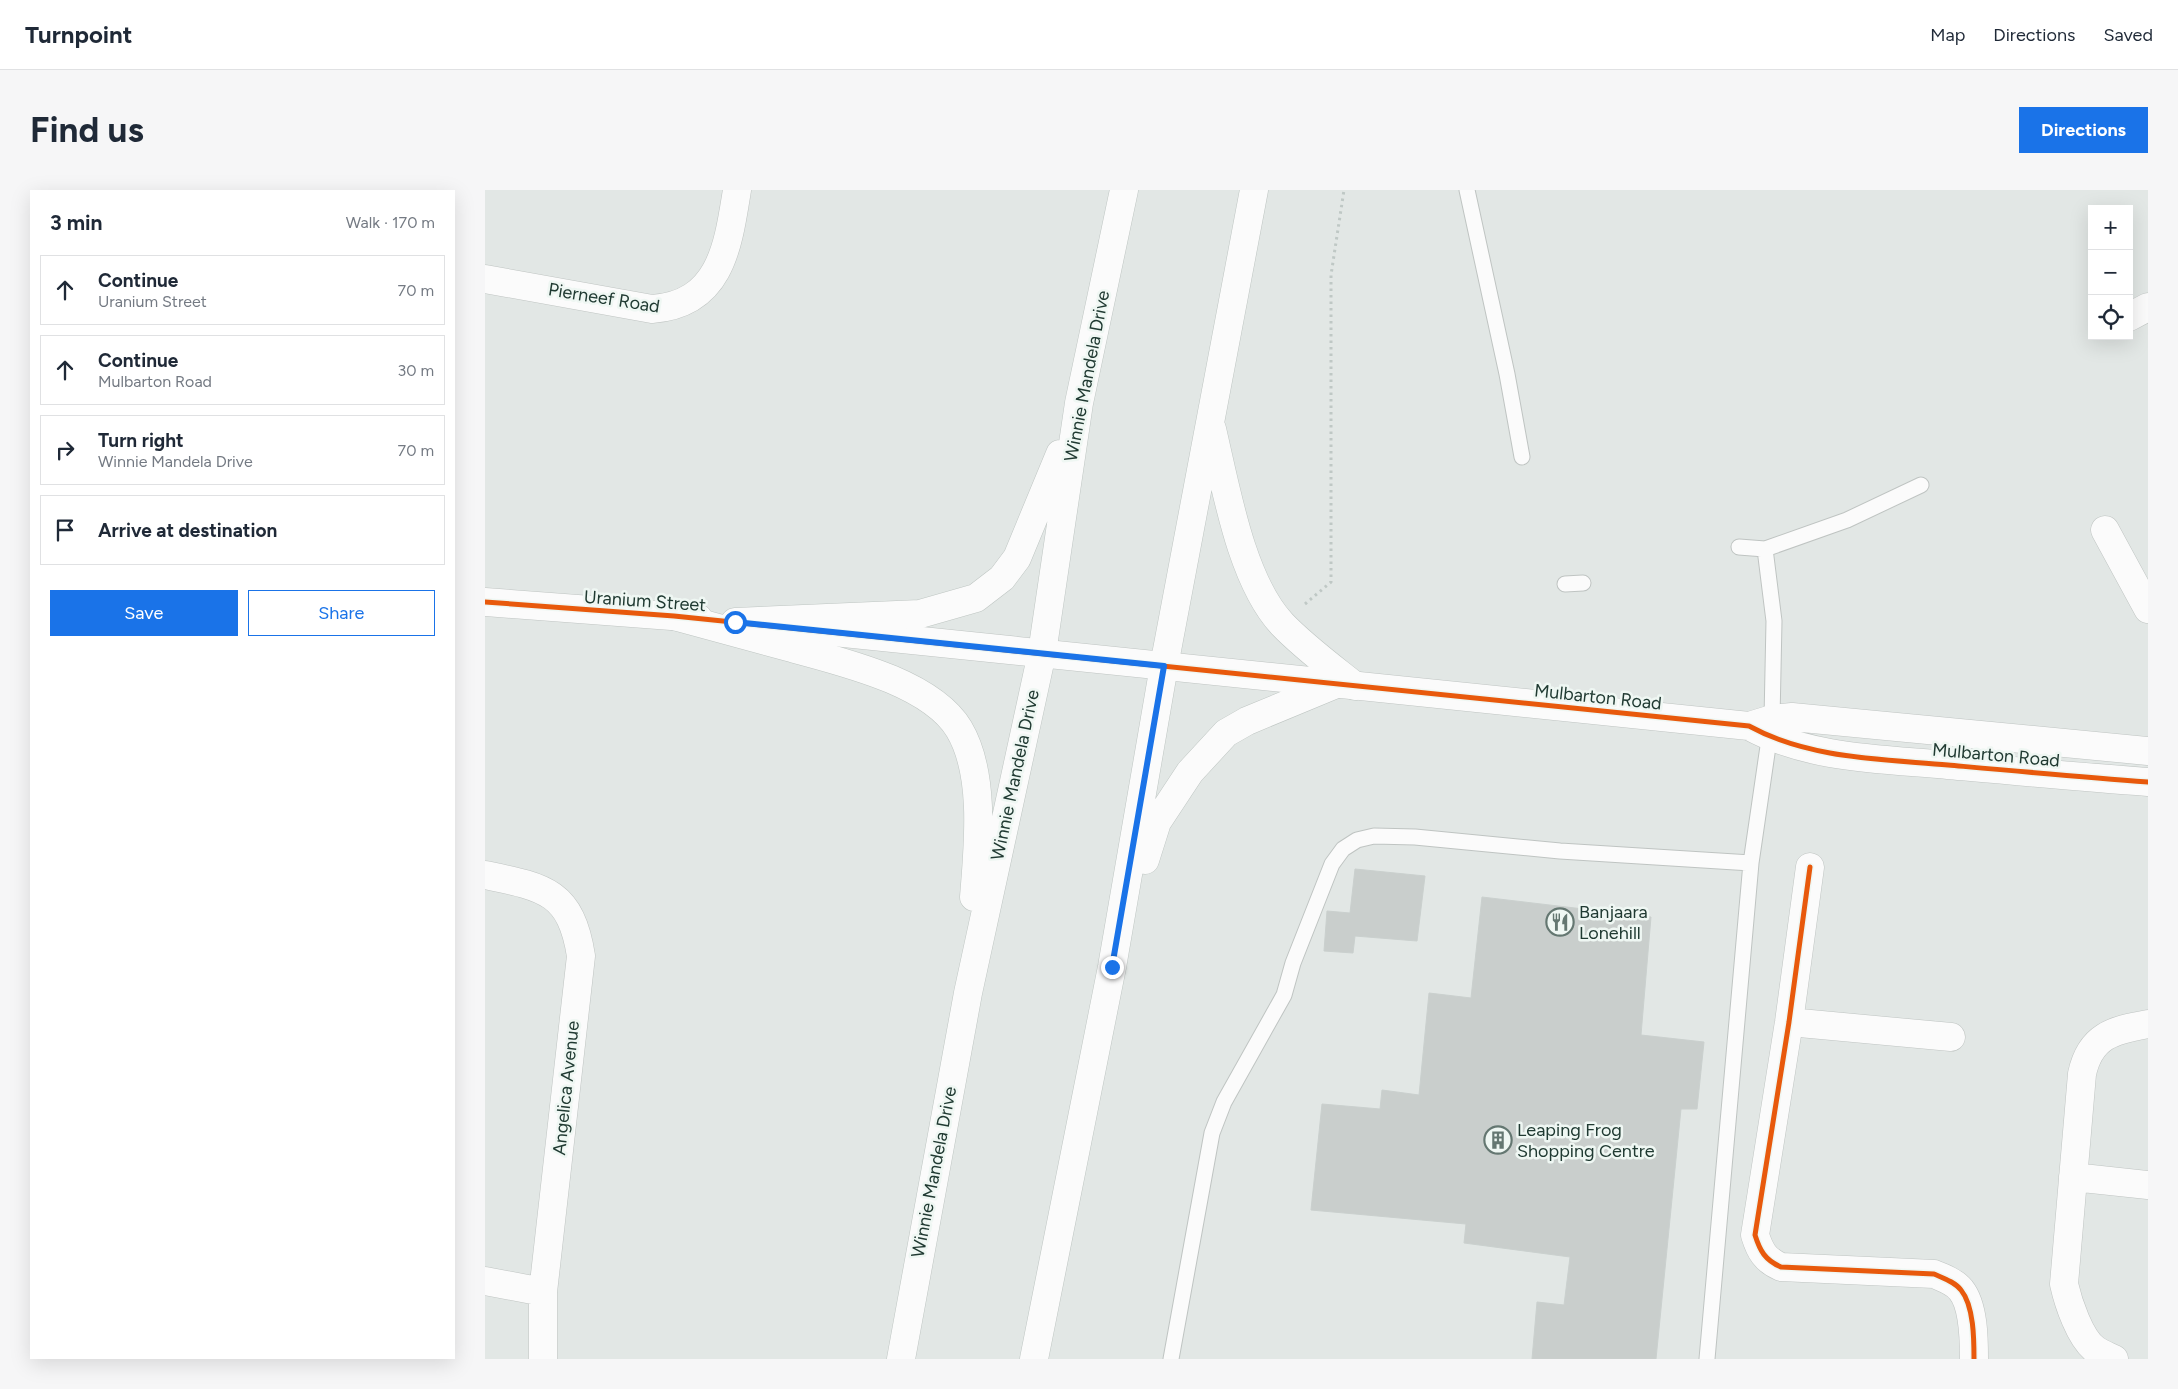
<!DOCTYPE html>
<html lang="en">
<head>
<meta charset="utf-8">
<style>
  :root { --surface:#fff; --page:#f6f6f7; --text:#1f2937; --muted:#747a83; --line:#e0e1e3; --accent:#1a73e8 }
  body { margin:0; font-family:Figtree,sans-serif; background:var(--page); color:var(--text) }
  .controls { position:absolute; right:15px; top:15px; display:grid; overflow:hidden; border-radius:0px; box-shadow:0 5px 20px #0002 }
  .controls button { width:45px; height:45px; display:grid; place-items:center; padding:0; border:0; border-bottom:1px solid var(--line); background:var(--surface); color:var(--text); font:25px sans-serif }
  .stop { position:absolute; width:15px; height:15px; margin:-11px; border:4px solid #1a73e8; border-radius:50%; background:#fff }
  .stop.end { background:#1a73e8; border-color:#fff; box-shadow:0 1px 5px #0008 }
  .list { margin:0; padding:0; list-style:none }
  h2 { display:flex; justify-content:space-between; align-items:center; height:65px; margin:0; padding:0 20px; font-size:21px }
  h2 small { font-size:16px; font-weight:400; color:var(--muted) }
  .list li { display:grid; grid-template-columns:32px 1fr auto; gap:15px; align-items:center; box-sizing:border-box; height:70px; margin:0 10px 10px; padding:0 10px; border:1px solid var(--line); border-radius:0px }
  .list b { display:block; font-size:19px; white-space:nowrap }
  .list p { margin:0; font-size:16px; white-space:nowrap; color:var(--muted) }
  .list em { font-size:16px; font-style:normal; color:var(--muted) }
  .actions { display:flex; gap:10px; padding:15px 20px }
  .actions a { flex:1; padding:11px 0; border:1px solid var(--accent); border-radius:0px; text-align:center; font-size:18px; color:var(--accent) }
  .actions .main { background:var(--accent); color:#fff }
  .icon { flex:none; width:28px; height:28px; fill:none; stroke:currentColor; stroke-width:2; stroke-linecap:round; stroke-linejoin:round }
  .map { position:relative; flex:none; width:1663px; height:1169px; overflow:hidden; border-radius:0px }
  header { display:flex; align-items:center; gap:30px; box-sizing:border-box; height:70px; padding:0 25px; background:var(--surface); border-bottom:1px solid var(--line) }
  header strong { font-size:24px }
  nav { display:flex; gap:28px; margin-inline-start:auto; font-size:18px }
  .intro { display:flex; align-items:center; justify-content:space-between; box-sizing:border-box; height:120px; padding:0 30px }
  h1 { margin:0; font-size:35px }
  .button { padding:12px 22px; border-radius:0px; background:var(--accent); color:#fff; font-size:18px; font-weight:700 }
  main { display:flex; gap:30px; padding:0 30px }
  aside { flex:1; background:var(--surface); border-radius:0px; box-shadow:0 5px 20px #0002 }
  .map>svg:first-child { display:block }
</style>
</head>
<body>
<header>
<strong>Turnpoint</strong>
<nav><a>Map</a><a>Directions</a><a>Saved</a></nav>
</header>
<div class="intro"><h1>Find us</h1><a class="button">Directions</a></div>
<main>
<aside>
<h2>3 min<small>Walk · 170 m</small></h2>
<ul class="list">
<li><svg class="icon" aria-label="ahead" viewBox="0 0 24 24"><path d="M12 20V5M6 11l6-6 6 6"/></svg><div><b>Continue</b><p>Uranium Street</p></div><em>70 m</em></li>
<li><svg class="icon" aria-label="ahead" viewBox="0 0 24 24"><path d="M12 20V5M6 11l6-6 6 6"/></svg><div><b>Continue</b><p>Mulbarton Road</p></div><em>30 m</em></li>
<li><svg class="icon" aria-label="right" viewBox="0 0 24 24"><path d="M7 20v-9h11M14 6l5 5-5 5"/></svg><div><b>Turn right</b><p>Winnie Mandela Drive</p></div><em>70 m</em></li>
<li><svg class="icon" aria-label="arrive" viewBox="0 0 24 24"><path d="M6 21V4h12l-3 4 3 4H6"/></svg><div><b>Arrive at destination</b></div></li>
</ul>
<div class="actions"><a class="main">Save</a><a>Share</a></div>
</aside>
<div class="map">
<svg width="1663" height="1169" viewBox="0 0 1663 1169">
  <rect width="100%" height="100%" fill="#e2e7e5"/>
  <path fill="#c9cecc" stroke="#cad0ce" d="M870,679l70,7 -8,65 -62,-5 -2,17 -29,-2 3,-40 23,2z
    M997,707l169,20 -10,118 63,7 -7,67h-16l-25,250h-124l5,-57 27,3 6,-48 -106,-14 2,-19 -155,-14 11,-106 58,5 2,-19 37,5 10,-102 42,5z"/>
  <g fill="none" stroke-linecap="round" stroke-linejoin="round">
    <g stroke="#bfc4c2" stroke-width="17">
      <path id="service" d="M982,0l40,184 15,83
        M1280,359l82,-29 74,-35
        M1080,394l18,-1
        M686,1169l41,-226 12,-31 60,-107 9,-32 39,-99 11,-15 14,-9 17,-4 41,1 145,14 191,12
        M1222,1169l44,-496 21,-144 2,-98 -9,-72 -26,-2"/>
    </g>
    <g stroke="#bfc4c2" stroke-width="29">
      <path id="minor" d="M0,89l167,30c69,-5 76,-63 85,-119
        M1644,127l19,-10
        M1620,340l43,79
        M1325,677l-21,155 -34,213c5,16 10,25 26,32l153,7c9,4 21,8 27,16 13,16 13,50 13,69
        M0,685c59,12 86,16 96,81l-38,336v67
        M1304,832l162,15
        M1588,987l75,8
        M0,1091l58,11
        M1629,1169c-6,-3 -12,-5 -18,-9 -16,-11 -28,-48 -32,-66l18,-210c8,-38 31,-44 66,-50"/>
    </g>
    <g stroke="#bfc4c2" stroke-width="29">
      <path id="tertiary" d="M0,412l213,16
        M310,438l954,98c60,33 133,33 199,39 67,6 133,12 200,17
        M1264,536l23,-7 20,-2 356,34"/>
    </g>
    <g stroke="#bec5c2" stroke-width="29">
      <path id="secondary" d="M727,239c14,59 29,151 70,195 22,23 48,42 73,62
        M189,426c38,10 76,21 114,31 50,14 142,34 171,82 27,45 19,118 15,168
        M250,432l185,-8 56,-16 26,-20 15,-20 43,-104
        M660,670l12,-38 33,-50 36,-39 21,-12 89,-37
        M416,1169l67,-366 74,-340 37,-250 45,-213
        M549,1169l78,-392 52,-301 90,-476"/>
    </g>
    <path stroke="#bfc8c5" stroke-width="3" stroke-dasharray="2.5 4" stroke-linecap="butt" d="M820,414l26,-22v-307l13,-85"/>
    <use href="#service" stroke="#fbfbfb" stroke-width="15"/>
    <use href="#minor" stroke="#fbfbfb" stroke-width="28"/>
    <use href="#tertiary" stroke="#fbfbfb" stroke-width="28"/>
    <use href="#secondary" stroke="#fbfbfb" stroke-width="28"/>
    <g stroke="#eff7f3" stroke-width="8">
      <path id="cycleway" d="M0,412l189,14 1075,110c60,33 133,33 199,39 67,6 133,12 200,17
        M1325,677l-21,155 -34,213c5,16 10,25 26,32l153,7c9,4 21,8 27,16 13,16 13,50 13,69"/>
    </g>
    <use href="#cycleway" stroke="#e8590c" stroke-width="5"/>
  </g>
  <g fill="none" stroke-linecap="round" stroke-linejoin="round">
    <path stroke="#1a73e8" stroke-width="6" d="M250,432l429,44 -52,301"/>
  </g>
  <defs>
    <g id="restaurant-ring" transform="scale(1.4375)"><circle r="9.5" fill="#eff7f3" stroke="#647771" stroke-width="1.5"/><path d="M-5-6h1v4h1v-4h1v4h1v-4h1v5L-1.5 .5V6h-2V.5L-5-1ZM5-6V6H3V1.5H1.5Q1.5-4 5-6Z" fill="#647771"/></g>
    <g id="building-ring" transform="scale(1.4375)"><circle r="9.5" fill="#eff7f3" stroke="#647771" stroke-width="1.5"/><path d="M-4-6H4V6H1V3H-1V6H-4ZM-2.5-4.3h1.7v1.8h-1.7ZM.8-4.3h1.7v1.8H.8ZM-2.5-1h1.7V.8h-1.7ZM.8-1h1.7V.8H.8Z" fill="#647771"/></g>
  </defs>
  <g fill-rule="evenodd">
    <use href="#restaurant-ring" x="1075" y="732"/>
    <use href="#building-ring" x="1013" y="950"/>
  </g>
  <g text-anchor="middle" stroke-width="5" stroke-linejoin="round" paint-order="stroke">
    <g font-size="18" fill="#203a32" stroke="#eff7f3">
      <text transform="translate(119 108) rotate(9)" y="6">Pierneef Road</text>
      <text transform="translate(602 186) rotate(-79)" y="6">Winnie Mandela Drive</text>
      <text transform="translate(160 411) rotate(4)" y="6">Uranium Street</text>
      <text transform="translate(1113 507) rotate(6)" y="6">Mulbarton Road</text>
      <text transform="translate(1511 565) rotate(5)" y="6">Mulbarton Road</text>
      <text transform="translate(530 585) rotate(-78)" y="6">Winnie Mandela Drive</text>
      <text transform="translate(81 898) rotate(-84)" y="6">Angelica Avenue</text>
      <text transform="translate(449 982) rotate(-79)" y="6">Winnie Mandela Drive</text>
    </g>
    <g font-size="18" fill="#203a32" stroke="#eff7f3" text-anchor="start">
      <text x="1094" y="728">Banjaara<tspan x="1094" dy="21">Lonehill</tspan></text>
      <text x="1032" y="946">Leaping Frog<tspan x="1032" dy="21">Shopping Centre</tspan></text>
    </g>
  </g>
</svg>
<div class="controls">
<button>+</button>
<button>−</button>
<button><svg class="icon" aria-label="locate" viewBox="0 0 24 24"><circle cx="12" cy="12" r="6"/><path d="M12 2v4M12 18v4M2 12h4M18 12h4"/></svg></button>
</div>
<div class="stop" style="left:250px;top:432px"></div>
<div class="stop end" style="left:627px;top:777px"></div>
</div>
</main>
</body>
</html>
